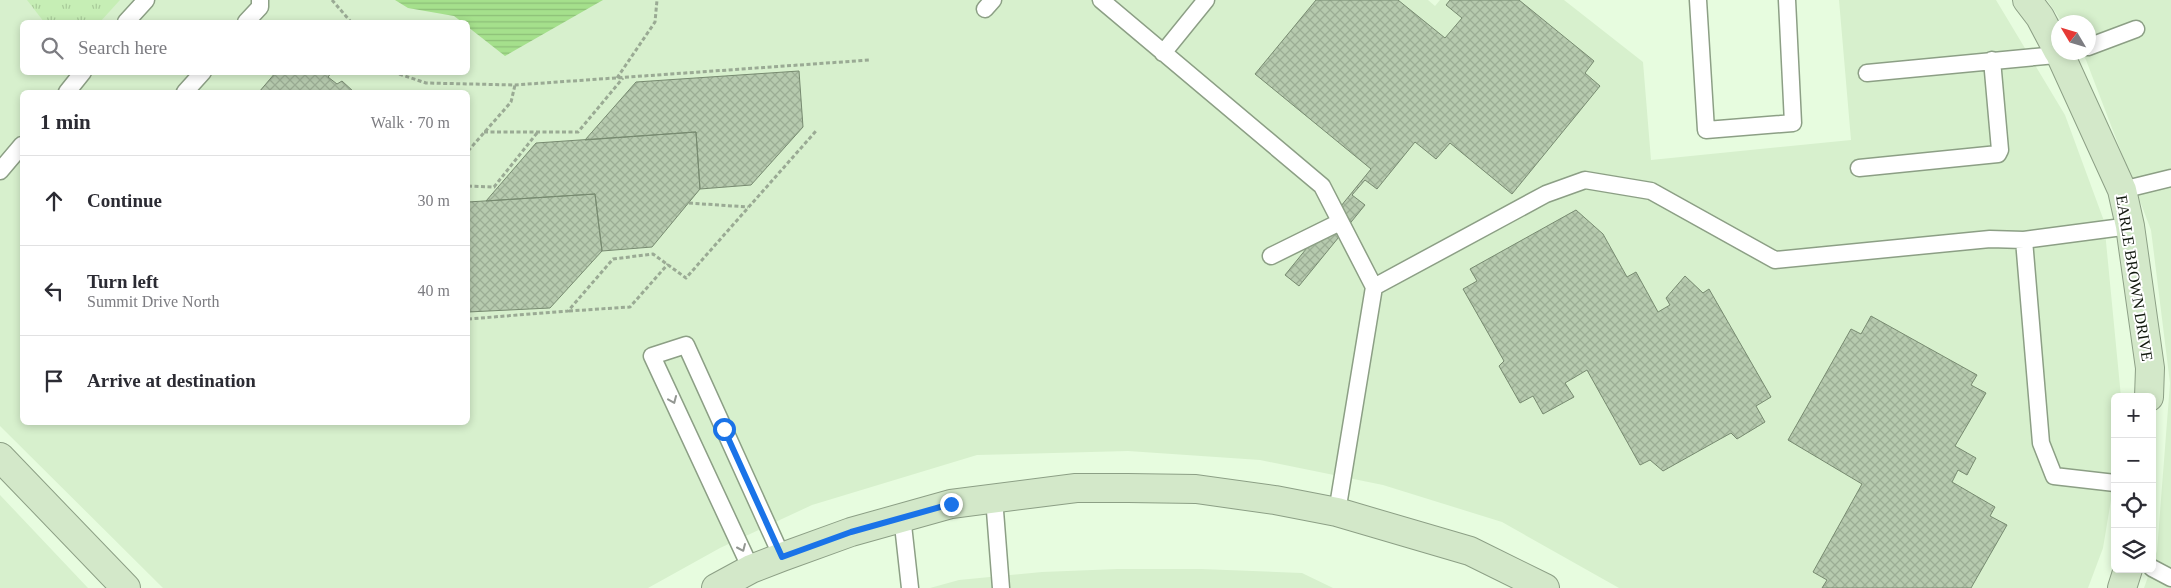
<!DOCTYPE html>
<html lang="en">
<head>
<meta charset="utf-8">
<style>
  :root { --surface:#fff; --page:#f2f2f3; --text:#2b2b33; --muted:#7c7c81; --line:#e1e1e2 }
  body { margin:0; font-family:Georgia,serif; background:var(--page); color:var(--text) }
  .controls { position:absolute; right:15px; bottom:15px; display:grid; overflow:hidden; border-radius:8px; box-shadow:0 2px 8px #0003 }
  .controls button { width:45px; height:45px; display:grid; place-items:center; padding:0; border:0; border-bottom:1px solid var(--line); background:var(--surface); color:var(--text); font:25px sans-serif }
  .compass { position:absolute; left:2051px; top:15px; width:45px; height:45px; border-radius:50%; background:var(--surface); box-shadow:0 2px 8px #0003; rotate:308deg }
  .stop { position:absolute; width:15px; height:15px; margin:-11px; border:4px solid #1a73e8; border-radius:50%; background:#fff }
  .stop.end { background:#1a73e8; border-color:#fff; box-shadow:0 1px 5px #0008 }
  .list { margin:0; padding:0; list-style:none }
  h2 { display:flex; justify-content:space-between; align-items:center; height:65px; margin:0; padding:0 20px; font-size:21px }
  h2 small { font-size:16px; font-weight:400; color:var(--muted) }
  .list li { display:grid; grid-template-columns:32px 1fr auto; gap:15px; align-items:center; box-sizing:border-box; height:90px; padding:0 20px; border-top:1px solid var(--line) }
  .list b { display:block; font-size:19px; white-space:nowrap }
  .list p { margin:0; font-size:16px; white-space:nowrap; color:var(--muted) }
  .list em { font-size:16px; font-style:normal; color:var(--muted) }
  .icon { flex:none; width:28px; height:28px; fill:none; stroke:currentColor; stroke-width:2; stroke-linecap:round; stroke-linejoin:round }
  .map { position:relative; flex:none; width:2171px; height:588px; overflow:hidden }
  .search { position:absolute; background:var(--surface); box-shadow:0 2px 8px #0003; left:20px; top:20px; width:450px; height:55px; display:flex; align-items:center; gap:12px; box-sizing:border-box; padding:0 18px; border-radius:8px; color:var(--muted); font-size:19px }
  .panel { position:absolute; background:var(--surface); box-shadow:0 2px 8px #0003; left:20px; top:90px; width:450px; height:335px; border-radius:8px }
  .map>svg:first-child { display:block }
</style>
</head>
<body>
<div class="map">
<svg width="2171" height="588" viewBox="0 0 2171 588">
  <defs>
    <pattern id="grass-tufts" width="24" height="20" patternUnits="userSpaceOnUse" patternTransform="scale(1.25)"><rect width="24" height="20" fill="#c6eeb5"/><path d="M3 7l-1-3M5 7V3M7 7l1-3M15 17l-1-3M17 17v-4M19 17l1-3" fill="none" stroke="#a9cb9a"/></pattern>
    <pattern id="water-rules" width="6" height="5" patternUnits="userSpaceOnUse" patternTransform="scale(1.25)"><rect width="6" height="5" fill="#a5e08c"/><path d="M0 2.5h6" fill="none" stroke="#8dbf78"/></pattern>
    <pattern id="building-cross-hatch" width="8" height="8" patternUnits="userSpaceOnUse" patternTransform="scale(1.25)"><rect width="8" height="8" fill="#b6caae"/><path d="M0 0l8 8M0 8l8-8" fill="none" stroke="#9bad94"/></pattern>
  </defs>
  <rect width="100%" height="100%" fill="#e7fcdf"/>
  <path fill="#d7f0cd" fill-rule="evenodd" d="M0,0h1428l7,6 5,-6h124l79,62 8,98 200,-20 -12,-140h157l69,115 39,106 17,176h-6v79l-12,72 -15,40h-469l-117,-66 -119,-37 -123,-25 -132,-9 -151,4 -165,50 -92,43 -72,40h-485l-163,-162zM22,22h446v50h-446zM22,92h446v330h-446z
    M2047,0h124v588h-27l13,-37 13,-168 -19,-153 -65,-170 -4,-7 6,-1v-30h-26z
    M0,495l88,93h-88z
    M1118,569h83l101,4 31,15h-403l29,-8 83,-8z"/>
  <path fill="url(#grass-tufts)" d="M27,0h93l-20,22h-56z"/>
  <path fill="url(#water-rules)" d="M395,0h208l-98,56 -37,-29v-5h-6l-8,-6 -46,-8z"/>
  <path fill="url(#building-cross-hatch)" stroke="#778a70" d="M1316,0h82l47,38 17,-20 -16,-13 4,-5h69l75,61 -9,12 15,13 -88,108 -62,-51 -14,16 -21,-17 -38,47 -12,-9 -13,15 13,10 -66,81 -14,-11 86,-106 -116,-95z
    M799,71l4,56 -52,58 -51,4 -4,-57 -111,8 51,-58z
    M276,72h56l-4,5 9,7 5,-3 12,11h-95z
    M696,132l4,57 -48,58 -50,4 -7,-57 -109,7 50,-58z
    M595,194l7,57 -52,57 -82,4v-110z
    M1576,210l27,24 24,43 9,-5 22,40 12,-7 -4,-7 19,-22 18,17 6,-4 62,108 -15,9 9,16 -28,17 -6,-6 -68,38 -13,-11 -10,5 -53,-95 -22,13 9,14 -31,17 -10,-18 -13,7 -21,-37 5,-5 -41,-72 14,-8 -7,-12z
    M1871,316l106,59 -6,10 15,8 -31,53 21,12 -9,17 -9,-5 -6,12 43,25 -5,9 17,9 -36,63h-149l5,-8 -14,-8 49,-88 -74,-44 63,-111 10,5z"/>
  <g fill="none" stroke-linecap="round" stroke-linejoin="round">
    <g stroke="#8c9f85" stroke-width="19">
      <path id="lane" d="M1101,0l221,186 52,101
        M1698,0l8,130 87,-7 -6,-123
        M985,9l8,-9
        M126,22l20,-22
        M246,22l14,-15v-7
        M2088,47l48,-18
        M1163,53l43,-53
        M1867,73l200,-19
        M67,92l16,-20
        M185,92l18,-20
        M1859,168l139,-14 2,-4 -8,-90
        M0,171l22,-26
        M2122,190l49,-12
        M2024,240l106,-14
        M1271,256l69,-34
        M994,498l7,90
        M1337,512l37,-225 172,-93 39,-14 66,11 124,69 215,-21 34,1 17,203 13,33 61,7
        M902,516l8,72
        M2152,568l19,10
        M751,569l-99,-213 34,-11 96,212"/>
    </g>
    <g stroke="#8c9f85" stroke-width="30">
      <path id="secondary" d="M2027,0l13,17 18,34
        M2059,52l63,138 8,36 20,142 -1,29
        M0,457l126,131
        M716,588l35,-19 31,-12 69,-25 100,-28 125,-16h52l68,1 79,11 62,12 133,39 75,37
        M2122,588l6,-19"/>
    </g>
    <path stroke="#9aaa94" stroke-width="3" stroke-dasharray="4 2.5" stroke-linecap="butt" d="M332,0l19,22
      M393,72l33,11 89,2 355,-25
      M617,78l38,-56 2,-22
      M484,132h94l45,-54
      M468,151l43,-49 4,-17
      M468,186l26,1 43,-54
      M689,203l59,4
      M569,311l61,-4 38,-43
      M468,319l100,-8 45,-52 40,-5 33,24 130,-147"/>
    <use href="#lane" stroke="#fff" stroke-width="16"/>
    <use href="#secondary" stroke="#d3e8c9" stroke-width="28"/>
  </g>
  <defs><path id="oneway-chevron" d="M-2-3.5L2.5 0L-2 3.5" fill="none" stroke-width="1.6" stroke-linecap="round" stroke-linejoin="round" transform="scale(1.25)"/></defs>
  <g stroke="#939792">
    <use href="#oneway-chevron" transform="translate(673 400) rotate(67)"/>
    <use href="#oneway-chevron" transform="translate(742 548) rotate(66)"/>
  </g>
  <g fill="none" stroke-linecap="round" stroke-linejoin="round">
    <path stroke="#1a73e8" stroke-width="6" d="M724,429l58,128 69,-25 100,-28"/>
  </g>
  <g text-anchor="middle" stroke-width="4" stroke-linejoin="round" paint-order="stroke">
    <g font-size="16" fill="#10170d" stroke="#fff">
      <text transform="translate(2135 278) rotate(81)" y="6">EARLE BROWN DRIVE</text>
    </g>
  </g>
</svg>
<div class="controls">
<button>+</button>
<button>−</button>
<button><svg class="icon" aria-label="locate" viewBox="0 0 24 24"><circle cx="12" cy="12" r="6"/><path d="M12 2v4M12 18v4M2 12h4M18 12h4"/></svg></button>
<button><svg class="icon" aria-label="layers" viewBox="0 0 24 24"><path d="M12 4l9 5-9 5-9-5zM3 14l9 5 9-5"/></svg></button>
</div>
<svg class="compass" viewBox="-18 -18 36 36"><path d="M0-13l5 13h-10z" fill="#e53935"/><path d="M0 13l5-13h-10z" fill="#7c7c81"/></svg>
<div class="stop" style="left:724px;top:429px"></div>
<div class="stop end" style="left:951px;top:504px"></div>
<div class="search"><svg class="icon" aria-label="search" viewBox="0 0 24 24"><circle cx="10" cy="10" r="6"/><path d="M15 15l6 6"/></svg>Search here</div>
<section class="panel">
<h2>1 min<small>Walk · 70 m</small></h2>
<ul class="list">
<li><svg class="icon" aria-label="ahead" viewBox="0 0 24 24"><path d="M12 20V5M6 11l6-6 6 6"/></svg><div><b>Continue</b></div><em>30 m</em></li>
<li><svg class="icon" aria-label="left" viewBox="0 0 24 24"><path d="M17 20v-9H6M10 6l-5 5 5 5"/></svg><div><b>Turn left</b><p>Summit Drive North</p></div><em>40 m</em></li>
<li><svg class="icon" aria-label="arrive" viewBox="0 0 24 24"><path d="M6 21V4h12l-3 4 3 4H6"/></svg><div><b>Arrive at destination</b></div></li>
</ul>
</section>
</div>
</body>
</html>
